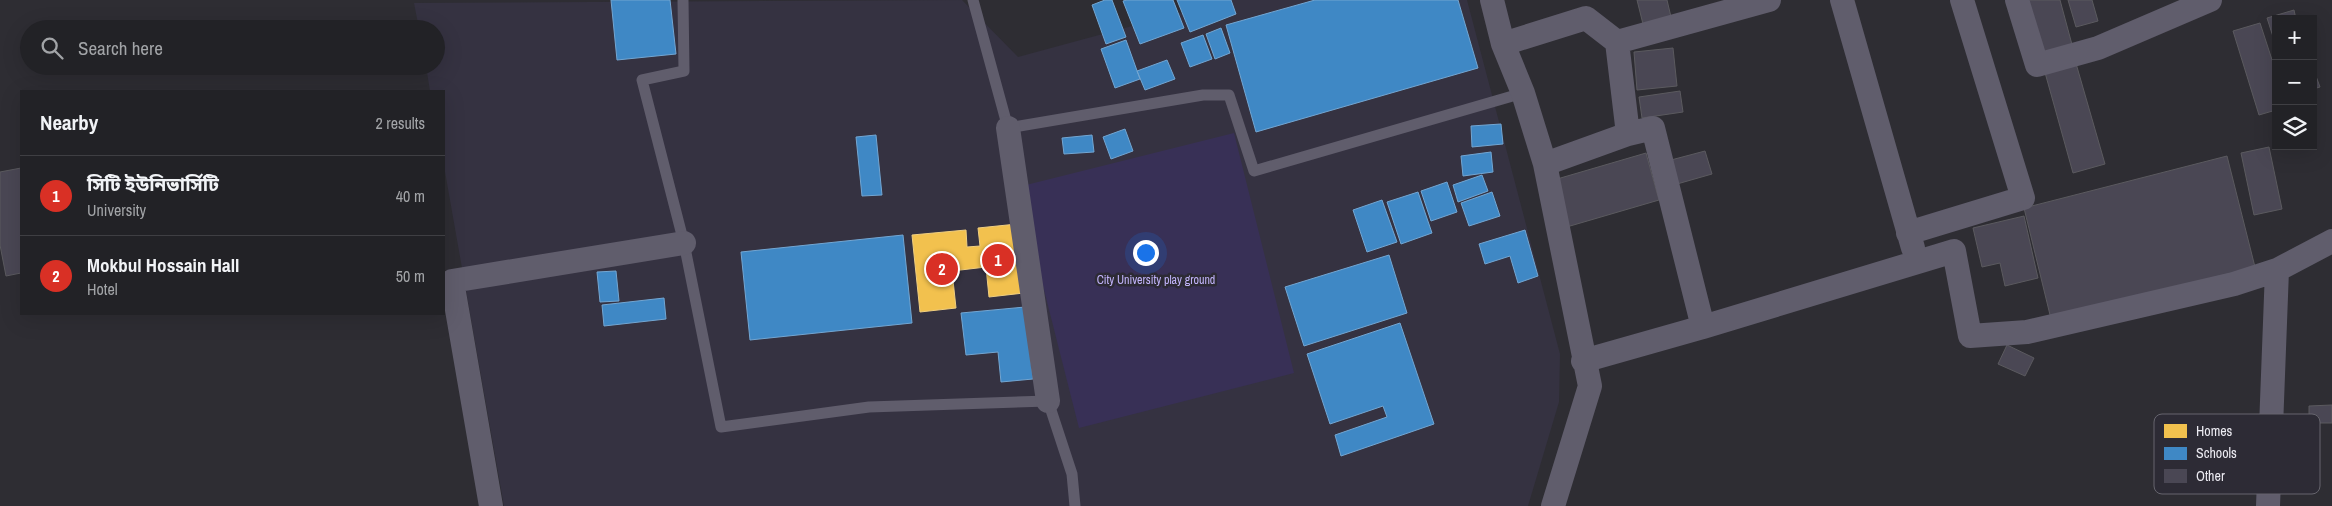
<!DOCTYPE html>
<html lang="en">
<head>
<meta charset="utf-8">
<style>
  :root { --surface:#222226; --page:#2e2f32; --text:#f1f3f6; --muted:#a2a4a7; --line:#3f3f43; --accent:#d93025 }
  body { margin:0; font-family:"Archivo Narrow","Noto Sans Bengali",sans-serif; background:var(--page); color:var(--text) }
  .controls { position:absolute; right:15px; top:15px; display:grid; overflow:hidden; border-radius:0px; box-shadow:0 5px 20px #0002 }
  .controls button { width:45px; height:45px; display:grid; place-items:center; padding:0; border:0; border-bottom:1px solid var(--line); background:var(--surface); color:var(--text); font:25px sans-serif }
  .you { position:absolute; left:1145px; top:252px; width:18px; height:18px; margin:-12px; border:4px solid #fff; border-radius:50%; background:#1a73e8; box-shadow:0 0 0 8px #1a73e833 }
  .badge { display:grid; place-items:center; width:32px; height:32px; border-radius:50%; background:var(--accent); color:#fff; font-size:16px; font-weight:700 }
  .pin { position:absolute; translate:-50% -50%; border:2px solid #fff; box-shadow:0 1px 5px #0006 }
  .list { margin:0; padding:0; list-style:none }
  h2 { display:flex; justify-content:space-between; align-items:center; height:65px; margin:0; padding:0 20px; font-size:21px }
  h2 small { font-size:16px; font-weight:400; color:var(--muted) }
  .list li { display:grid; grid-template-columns:32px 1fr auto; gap:15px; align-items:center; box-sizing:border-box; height:80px; padding:0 20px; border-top:1px solid var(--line) }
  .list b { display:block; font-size:19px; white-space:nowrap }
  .list p { margin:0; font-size:16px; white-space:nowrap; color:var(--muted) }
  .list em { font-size:16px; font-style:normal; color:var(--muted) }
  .icon { flex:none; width:28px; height:28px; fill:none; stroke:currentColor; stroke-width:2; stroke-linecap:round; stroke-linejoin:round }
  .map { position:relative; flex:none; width:2332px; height:506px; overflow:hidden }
  .search { position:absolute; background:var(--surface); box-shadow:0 5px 20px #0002; left:20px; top:20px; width:425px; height:55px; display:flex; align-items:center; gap:12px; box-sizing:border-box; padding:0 18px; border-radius:28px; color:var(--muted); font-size:19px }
  .panel { position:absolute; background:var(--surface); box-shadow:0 5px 20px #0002; left:20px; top:90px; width:425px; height:225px; border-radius:0px }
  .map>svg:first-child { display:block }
</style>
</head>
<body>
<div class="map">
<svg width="2332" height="506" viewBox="0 0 2332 506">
  <rect width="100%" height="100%" fill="#2e2d33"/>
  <path fill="#353241" d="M962,0l56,57 210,-57h239l93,354 -1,48 -31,104h-1024l-60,-340v-75h-14l-4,-25h10v-37h-17l-5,-26z"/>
  <path fill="#383056" d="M1234,133l60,240 -215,55 -61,-241z"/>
  <path fill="#f2c14e" stroke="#f0ce7f" d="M1017,224l7,69 -35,4 -3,-30 -34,4 4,37 -36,4 -8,-77 54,-5 1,17 13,-1 -2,-18z"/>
  <path fill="#3f88c5" stroke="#73a6d2" d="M611,0h59l6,54 -59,6z
    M1105,0h7l14,37 -20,7 -14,-39z
    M1127,0h46l11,28 -44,16 -17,-43z
    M1177,0h54l5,14 -46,18z
    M1315,0h143l20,68 -222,64 -30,-107z
    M1221,28l9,25 -15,6 -9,-25z
    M1203,35l9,24 -22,8 -9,-24z
    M1126,40l14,39 -25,9 -14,-39z
    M1167,60l8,19 -30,11 -8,-19z
    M1501,124l2,20 -31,3 -1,-21z
    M1125,129l8,22 -22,8 -8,-22z
    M876,135l6,60 -20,1 -6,-59z
    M1092,135l2,17 -30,2 -2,-16z
    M1491,152l2,20 -30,4 -2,-20z
    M1482,175l6,16 -30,11 -5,-17z
    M1447,182l10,30 -26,9 -10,-30z
    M1418,192l14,41 -31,11 -14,-42z
    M1492,192l8,24 -31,10 -8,-23z
    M1382,200l15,42 -30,10 -14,-42z
    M1525,230l13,46 -20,7 -8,-27 -25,8 -6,-20z
    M903,235l9,88 -162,17 -9,-88z
    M1389,255l18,58 -103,33 -19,-59z
    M616,271l3,30 -19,1 -3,-30z
    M664,298l2,21 -62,7 -2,-21z
    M1025,307l8,72 -32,3 -3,-30 -32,3 -5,-42z
    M1400,323l34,101 -93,32 -6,-21 52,-18 -4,-11 -53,18 -23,-70z"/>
  <path fill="#4a4754" stroke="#5b5a5f" d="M1637,0h30l4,17 -28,7z
    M2022,0h38l14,52 -34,10z
    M2068,0h24l6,21 -22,6z
    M2294,10l2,9h-20v27l-9,-28z
    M2260,23l16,49v38l-17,5 -26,-84z
    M1673,48l4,38 -40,4 -3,-38z
    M2075,60l30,104 -32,9 -29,-104z
    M2313,68l7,19 -7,2z
    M1680,91l3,21 -41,6 -3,-21z
    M2269,147l13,62 -28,6 -13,-62z
    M1705,151l7,23 -35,10 -6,-24z
    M1646,153l13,47 -106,31 -13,-47z
    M2227,156l28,111 -204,52 -27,-111z
    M21,168v105l-15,3 -6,-31v-73z
    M2024,216l14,62 -33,8 -5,-23 -18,4 -9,-39z
    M2007,345l27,13 -9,18 -27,-12z
    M2332,405v18h-23v-17z"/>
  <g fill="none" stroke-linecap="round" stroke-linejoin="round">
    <path stroke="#605d6c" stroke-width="11" d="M683,0l1,71 -42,9 42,163 37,184 148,-20 179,-6 24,73 3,32
      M973,0l35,128 195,-33h26l25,76 269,-78"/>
    <path stroke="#605d6c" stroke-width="24" d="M1492,0l11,44 20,49 22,71 45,222 -37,120
      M1842,0l71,248
      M2017,0l20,65 61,-17 112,-48
      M1503,44l83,-26 31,24
      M1008,128l40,273
      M1628,134l-11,-92 152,-42
      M1545,164l83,-30 25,-6 50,199 -120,34
      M1908,233l115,-35 -61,-198
      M1703,327l251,-76 16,85 57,-4 207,-48 43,-14 55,-29
      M491,506l-39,-225 232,-38
      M2268,506l9,-236"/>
  </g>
  <g text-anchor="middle" stroke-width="5" stroke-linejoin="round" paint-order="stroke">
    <g font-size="12" fill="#c2b4fb" stroke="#2d2b35">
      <text x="1156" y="284">City University play ground</text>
    </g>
  </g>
  <rect x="2154" y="414" width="166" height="80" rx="8" fill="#2d2b35" stroke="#66656e" stroke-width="1"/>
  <rect x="2164" y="424" width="23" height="14" fill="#f2c14e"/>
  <rect x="2164" y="447" width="23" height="13" fill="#3f88c5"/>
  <rect x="2164" y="469" width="23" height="14" fill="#4a4754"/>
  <g font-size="14" fill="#ecebf2">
    <text x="2196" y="436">Homes</text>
    <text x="2196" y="458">Schools</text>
    <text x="2196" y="481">Other</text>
  </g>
</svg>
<div class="controls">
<button>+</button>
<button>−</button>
<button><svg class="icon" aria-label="layers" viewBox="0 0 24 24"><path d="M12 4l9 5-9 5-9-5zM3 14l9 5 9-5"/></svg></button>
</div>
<div class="you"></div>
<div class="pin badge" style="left:998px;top:260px">1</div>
<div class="pin badge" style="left:942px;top:269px">2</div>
<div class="search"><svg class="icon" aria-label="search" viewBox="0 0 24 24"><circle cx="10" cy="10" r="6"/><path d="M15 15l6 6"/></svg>Search here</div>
<section class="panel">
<h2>Nearby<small>2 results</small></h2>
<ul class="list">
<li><span class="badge">1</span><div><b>সিটি ইউনিভার্সিটি</b><p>University</p></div><em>40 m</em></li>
<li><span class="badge">2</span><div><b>Mokbul Hossain Hall</b><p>Hotel</p></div><em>50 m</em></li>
</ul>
</section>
</div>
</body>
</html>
